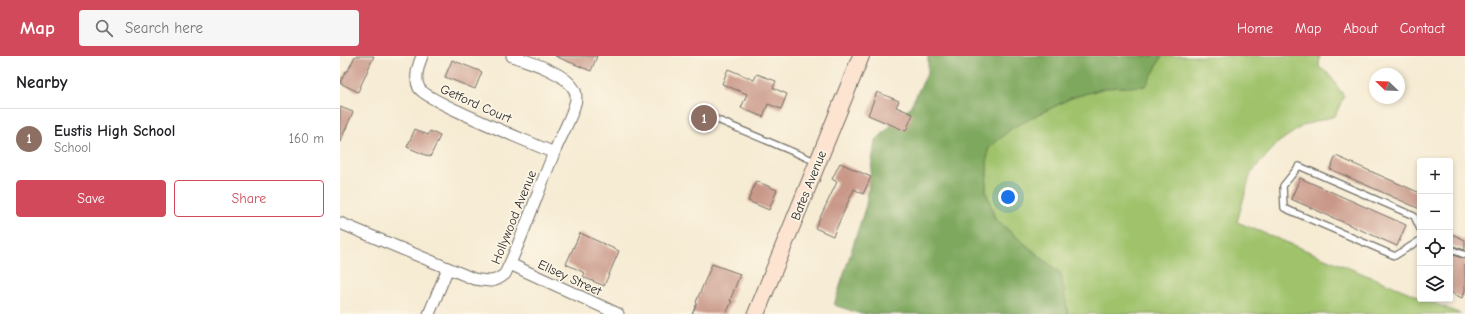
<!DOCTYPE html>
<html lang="en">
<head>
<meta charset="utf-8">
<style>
  :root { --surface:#fff; --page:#f6f6f6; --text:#202124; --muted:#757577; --line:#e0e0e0; --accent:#d1495b }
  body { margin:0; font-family:"Comic Neue",sans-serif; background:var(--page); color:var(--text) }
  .controls { position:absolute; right:12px; bottom:12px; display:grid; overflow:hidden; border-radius:4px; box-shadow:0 2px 6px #0003 }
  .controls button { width:36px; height:36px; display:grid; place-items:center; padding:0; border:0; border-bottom:1px solid var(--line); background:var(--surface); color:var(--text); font:20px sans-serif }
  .compass { position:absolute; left:1029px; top:12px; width:36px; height:36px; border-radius:50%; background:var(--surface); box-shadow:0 2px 6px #0003; rotate:293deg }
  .you { position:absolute; left:668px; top:141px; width:14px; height:14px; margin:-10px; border:3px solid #fff; border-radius:50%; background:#1a73e8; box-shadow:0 0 0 6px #1a73e833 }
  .badge { display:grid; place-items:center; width:26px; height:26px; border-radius:50%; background:var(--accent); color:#fff; font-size:13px; font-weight:700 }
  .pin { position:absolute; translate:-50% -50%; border:2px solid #fff; box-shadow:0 1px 4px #0006 }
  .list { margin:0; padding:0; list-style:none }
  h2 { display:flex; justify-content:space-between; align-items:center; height:52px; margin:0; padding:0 16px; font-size:17px }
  h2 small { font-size:13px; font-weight:400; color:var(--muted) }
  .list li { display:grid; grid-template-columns:26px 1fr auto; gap:12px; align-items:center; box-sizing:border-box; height:60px; padding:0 16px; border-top:1px solid var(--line) }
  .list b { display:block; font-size:15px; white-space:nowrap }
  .list p { margin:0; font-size:13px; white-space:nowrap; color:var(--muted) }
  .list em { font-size:13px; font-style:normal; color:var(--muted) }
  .actions { display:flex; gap:8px; padding:12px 16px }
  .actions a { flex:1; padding:9px 0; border:1px solid var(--accent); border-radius:4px; text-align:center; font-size:14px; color:var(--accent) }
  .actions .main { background:var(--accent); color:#fff }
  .icon { flex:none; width:22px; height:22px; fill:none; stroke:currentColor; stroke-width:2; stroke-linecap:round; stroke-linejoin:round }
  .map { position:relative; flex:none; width:1125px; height:258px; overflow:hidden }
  header { display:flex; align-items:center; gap:24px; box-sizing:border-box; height:56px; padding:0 20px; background:var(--accent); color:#fff }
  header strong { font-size:19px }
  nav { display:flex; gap:22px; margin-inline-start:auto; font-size:14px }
  .search { width:280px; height:36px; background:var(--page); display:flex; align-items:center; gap:10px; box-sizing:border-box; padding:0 14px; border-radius:4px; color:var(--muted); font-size:15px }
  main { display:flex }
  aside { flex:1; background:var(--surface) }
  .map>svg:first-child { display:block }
</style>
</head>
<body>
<header>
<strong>Map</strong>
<div class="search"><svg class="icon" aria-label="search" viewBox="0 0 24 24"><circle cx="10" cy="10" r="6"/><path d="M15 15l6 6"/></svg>Search here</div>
<nav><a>Home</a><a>Map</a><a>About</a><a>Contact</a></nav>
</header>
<main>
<aside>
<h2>Nearby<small></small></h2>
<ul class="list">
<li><span class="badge" style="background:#8d6e63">1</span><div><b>Eustis High School</b><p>School</p></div><em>160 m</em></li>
</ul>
<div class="actions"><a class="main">Save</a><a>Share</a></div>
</aside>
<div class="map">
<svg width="1125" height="258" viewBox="0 0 1125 258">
  <rect width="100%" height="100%" fill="#fcf5e5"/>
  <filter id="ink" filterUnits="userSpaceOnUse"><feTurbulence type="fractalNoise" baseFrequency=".025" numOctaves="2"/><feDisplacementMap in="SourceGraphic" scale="8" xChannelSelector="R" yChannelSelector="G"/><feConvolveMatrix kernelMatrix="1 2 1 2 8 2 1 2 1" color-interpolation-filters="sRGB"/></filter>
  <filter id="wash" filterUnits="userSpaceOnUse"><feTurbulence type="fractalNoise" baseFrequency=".012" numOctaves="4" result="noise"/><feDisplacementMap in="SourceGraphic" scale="16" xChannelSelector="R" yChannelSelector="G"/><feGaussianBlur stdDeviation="0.9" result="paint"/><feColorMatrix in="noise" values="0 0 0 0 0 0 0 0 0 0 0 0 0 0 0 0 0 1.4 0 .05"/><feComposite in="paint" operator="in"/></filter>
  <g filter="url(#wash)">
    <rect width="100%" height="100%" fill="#f6ebd3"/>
    <path fill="#9fc26b" stroke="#65764b" d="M822,0h158l-1,11 10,7 15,22 -9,20 -31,9 -25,17 -28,31 -14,49 183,75v2h4l37,15h-393l-7,-40 -66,-55 -9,-28 2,-42 24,-21 59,-30 34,-10 41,-2z"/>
    <path fill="#7fa85f" stroke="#556a45" d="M588,0h234l-16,30 -41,2 -34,10 -59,30 -24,21 -2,42 9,28 66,55 7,40h-207l-27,-9 32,-100 9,-64 35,-34 18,-35z"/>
    <g id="blocks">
      <path fill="#c99889" d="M15,0h19l-16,36 -18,-9 6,-12h2z
        M215,0h42l-6,15z
        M112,4l30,12 -7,17 -30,-12z
        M388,13l26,11 3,-6 19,7 -3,7 14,6 -6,15 -13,-5 -5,13 -22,-9 6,-14 -25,-10z
        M537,36l22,9 -3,6 17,7 -7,17 -38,-16z
        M0,51l13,5 -13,30z
        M75,73l13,6 2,-4 10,5 -10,21 -23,-10z
        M996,100l84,37v16l-90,-40z
        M500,107l31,14 -8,17 -9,-5 -21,47 -18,-8 22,-46 -5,-3z
        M960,122l106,47 -9,21 -106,-47z
        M416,125l21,9 -8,20 -21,-9z
        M240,177l39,18 -15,35 -21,-9 2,-4 -19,-9z
        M1110,177l15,7v10l-15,-5z
        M1110,198l15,5v32l-3,7 -12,-6z
        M372,208l28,10 -10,27h2l-6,13h-34l5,-11 -1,-1z"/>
    </g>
  </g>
  <g filter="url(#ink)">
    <use href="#blocks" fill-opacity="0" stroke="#726e66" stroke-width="1"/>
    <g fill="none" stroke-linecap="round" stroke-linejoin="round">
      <g stroke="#726e66" stroke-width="8">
        <path id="lane" d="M373,62l104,44
          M1080,173l-6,-13 -115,-50 -16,20 1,22 111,48 25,-16
          M1110,193l15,6"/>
      </g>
      <g stroke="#726e66" stroke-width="13">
        <path id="street" d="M82,0c-4,10 -8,22 -3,32 8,14 114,55 135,65
          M0,167l134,56c14,2 19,5 31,-5 19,-39 32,-81 49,-121 7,-18 18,-35 22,-53 0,-3 0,-7 -1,-9 -8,-18 -45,-29 -63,-35
          M170,208l108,50
          M89,258l19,-46"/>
      </g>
      <g stroke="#726e66" stroke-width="18">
        <path id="secondary" d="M416,258l105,-258"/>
      </g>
      <use href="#lane" stroke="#fff" stroke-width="5.5"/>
      <use href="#street" stroke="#fff" stroke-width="11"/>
      <use href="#secondary" stroke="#fde4d1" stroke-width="16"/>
    </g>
  </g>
  <g text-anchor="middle" stroke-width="3.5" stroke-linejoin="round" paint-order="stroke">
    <g font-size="13" fill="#2b2b2b" stroke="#fcf5e5">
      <text transform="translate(136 47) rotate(24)" y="5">Getford Court</text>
      <text transform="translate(468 129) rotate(-68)" y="5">Bates Avenue</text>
      <text transform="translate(173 161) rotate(-68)" y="5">Hollywood Avenue</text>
      <text transform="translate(230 221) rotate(25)" y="5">Ellsey Street</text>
    </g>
  </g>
</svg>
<div class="controls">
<button>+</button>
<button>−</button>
<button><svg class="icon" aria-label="locate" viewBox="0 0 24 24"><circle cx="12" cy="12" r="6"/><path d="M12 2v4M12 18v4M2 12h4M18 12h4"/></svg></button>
<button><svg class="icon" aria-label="layers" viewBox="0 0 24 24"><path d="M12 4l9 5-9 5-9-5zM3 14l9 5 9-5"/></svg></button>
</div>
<svg class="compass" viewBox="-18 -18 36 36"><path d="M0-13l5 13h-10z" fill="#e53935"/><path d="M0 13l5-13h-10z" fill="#757577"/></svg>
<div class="you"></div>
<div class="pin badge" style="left:364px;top:62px;background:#8d6e63">1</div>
</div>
</main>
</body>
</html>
